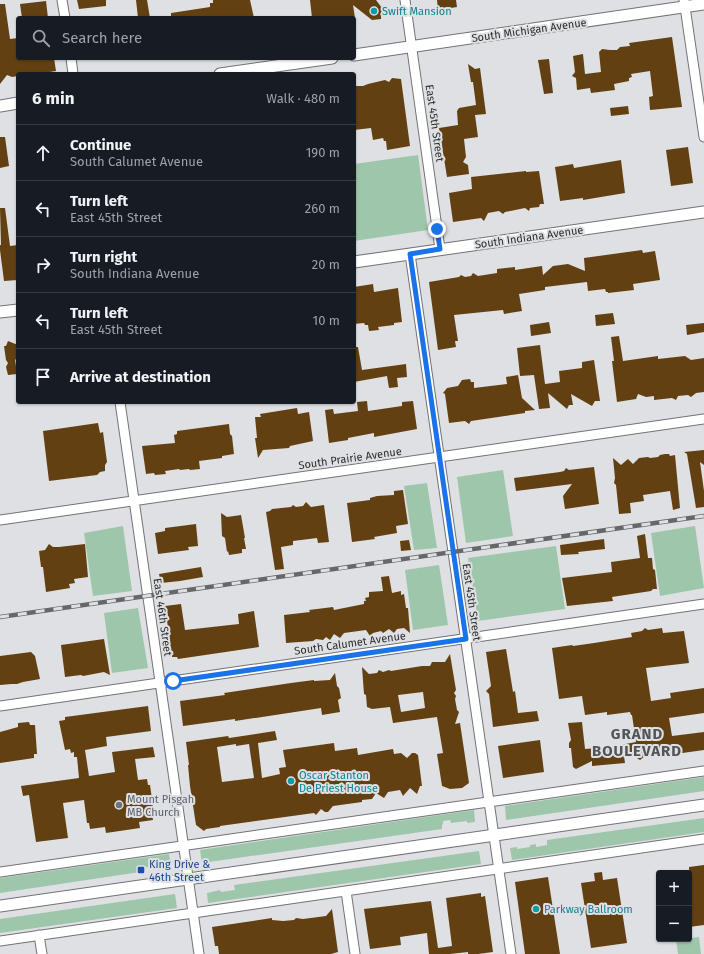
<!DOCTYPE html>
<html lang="en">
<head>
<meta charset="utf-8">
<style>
  :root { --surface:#171b24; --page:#20242c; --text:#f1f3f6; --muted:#9ea1a6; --line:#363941 }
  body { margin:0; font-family:"Fira Sans",sans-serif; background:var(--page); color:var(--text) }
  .controls { position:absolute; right:12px; bottom:12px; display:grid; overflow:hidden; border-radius:4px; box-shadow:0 1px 3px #0004 }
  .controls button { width:36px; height:36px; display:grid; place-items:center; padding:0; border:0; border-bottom:1px solid var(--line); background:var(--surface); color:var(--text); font:20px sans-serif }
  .stop { position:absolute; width:12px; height:12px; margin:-9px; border:3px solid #1a73e8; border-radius:50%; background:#fff }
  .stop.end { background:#1a73e8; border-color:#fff; box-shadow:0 1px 4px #0008 }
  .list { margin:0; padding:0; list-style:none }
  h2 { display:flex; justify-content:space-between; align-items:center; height:52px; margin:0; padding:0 16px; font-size:17px }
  h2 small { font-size:13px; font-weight:400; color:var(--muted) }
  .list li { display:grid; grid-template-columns:26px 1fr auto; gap:12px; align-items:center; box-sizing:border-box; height:56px; padding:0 16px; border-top:1px solid var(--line) }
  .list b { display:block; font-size:15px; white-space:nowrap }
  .list p { margin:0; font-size:13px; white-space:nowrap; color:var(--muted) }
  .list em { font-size:13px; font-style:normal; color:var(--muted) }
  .icon { flex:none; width:22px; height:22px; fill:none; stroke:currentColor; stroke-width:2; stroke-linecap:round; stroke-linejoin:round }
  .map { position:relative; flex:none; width:704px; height:954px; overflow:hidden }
  .search { position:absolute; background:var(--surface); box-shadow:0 1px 3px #0004; left:16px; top:16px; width:340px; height:44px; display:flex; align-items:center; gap:10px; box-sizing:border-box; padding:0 14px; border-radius:4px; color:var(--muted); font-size:15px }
  .panel { position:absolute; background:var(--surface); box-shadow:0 1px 3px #0004; left:16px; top:72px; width:340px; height:332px; border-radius:4px }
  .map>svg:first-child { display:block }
</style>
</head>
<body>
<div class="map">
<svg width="704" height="954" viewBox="0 0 704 954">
  <rect width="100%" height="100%" fill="#dfe0e3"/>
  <path fill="#9ec6ab" d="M418,155l10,75 -74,11v-77z
    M503,470l10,66 -47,7 -9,-66z
    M427,483l10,65 -23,2 -10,-64z
    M123,526l9,65 -39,5 -9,-63z
    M695,526l9,62 -44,8 -9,-63z
    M556,546l9,63 -87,12 -10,-63z
    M439,565l9,60 -35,5 -8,-60z
    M138,608l10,60 -36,5 -8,-60z
    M704,777v14l-198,29 -1,-14z
    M474,810l1,12 -8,1v-2l-16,2 -1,-3 -7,1v3l-1,1v4l-240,34 -2,-13z
    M704,818v14l-192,28 -2,-12 7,-1v2l13,-2v-2l6,-1v3l11,-2v-5z
    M479,851l2,13 -273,39 -1,-10 13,-3 1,2 14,-2 -1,-5z
    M169,854l2,12 -8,2 -1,-3 -22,3v4l-140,21v-15z
    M175,894l2,14 -177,25v-14z
    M699,937l2,17h-23l-2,-14z"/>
  <path fill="#634011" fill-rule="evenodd" d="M77,0h29v6l-27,3z
    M136,0h11l3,18h-12z
    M213,0h37l4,18h-83v-5l39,-6v-4h3z
    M310,0h66l9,12 -4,4v3l-9,1 -19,-15 2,13h-43z
    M437,0h19l1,7 -19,3z
    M46,1l2,17h-26l-2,-14z
    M0,4h5l5,35 8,-1v20h36l2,13 -19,3h-19v2l-6,1 -5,-2 -7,9z
    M672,37l10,70 -32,3 -1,-13 4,-1 -3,-25 -19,3 1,3 -3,1v3l-15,3 1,6 -24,3 -1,-5 -13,2 -1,-12 -4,-2 3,-4 -2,-16 10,-2 2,20 16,-2 -2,-20 3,-3 8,1h7l3,-3 10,-1 -1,-3z
    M549,59l4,34 -9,1 -6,-34z
    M468,64l7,5 5,-1 6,46 -11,1 3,22 -14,2 2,18 -3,5 5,3 1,9 -22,3 -8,-49 19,-3 -1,-14 2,-3 17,-3 -3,-23h-2z
    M392,78l9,1 9,67 -23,4 -1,-9h-2l-1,-3 -10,2 -2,-12 -17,2v-44h9l5,-2 17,-4 4,2z
    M628,106l1,8 -18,2 -1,-8z
    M0,137h5l4,29 -9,2z
    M688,147l5,36 -22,3 -5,-36z
    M621,160l4,33 -42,7v-2l-23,3 -5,-34 18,-3 1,4z
    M526,171v1l13,-1 5,33h-4l-1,3 -9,1 -1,3 -4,-3 -20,4 -2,2 -4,-3 -11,2 -4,8 -3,-3 -28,4 -4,-29 23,-4 -1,-12z
    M0,208h5l5,38 8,-1v35l-14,1 -4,-31v-5h1z
    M642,250l1,3 12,-2 5,29 -27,4 1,6 -26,3v-1h-2l-1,-3 -17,2 -1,-9 -42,5v3l-26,4 3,17 -18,3 -1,-4 -49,5 4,26h-3l1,6 -18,3 -9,-68 30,-5 2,-2 4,2 6,-1 2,-3 5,3 19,-3v-4l18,-2v3l27,-4 1,9 10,-9 15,-2 17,7 -1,-13z
    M373,284l1,8 24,-4 4,34 -8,1v2l-16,2 1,3 -10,1 -1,-6h-3l-1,-2 -10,1v-37z
    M613,313l2,11 -19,2 -1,-11z
    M549,322l2,11 -20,3 -1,-11z
    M704,323v9l-17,3 -1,-10z
    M619,336l4,25 35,-5v3l27,-3 6,4 13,-2v34l-8,1 -5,4 -3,-2 -10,1 -2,4 -4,-2 -18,2v-4l-8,1 -8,-3 -2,5 -19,3 -5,-41h2l-3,-24z
    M8,341l10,4v17l-3,-3 2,15 -9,1 -2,-8 2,-4 -2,-3 -2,-14h2z
    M540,345l5,39 15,-2 -1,-11 23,-3v-6l12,-2 6,41h-5l-3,5 -21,-12 2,11h-4l-2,4 -19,-16 2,15 -11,1 -5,-34 -14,1 -3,-28z
    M354,347h4l4,23 44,-6 1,13 -10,1 1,9 -9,1 -2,-12 -33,6z
    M518,375l4,23 13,12 -10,1v2l-54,8 -2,3 -4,-3 -16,2 -4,-29 -2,-1 4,-5 11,-2 4,-6 8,-1 1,3h3v6l33,-4 -1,-7z
    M367,401l1,10 34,-5v-4l11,-1 4,28 -43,8v-4l-26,5v2l-19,3 -4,-33 8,-1 1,5 24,-3 -1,-9z
    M297,408l1,6 11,-2 4,29 -23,5 -1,2 -26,2 -5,8 -3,-20h2l-2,-21h6l-1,-3z
    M98,423l2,10 3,-1 4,30 -2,3v6l-5,1 -3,3 -48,6 -6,-50z
    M229,424l1,10 2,2 2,18 -12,2v2l-23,3 1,8 -10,1 -1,-1 -9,1 -1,-1 -14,2 1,3 -11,1 -1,-2 -8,1 -4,-28 33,-3 -1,-8 3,-1v-3z
    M704,450v15l-4,-3 4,29v16l-8,1 -9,-54 -3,-2z
    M665,454h4l1,2 5,-1 5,53 -7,2 -3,-19 -27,4 1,6 -14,2 1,10 -12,1 -3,-29 -2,-2 1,-5 -2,-20 8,7 7,-6 5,5 6,-6 9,-1 2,1 8,-1 2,-2z
    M594,467l5,37 -34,5 -2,-13 9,-12 -56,7 -2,-13 46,-6 4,-1 2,-3 3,2z
    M403,490l5,34 -12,2 1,7 -23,4 1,2 -23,3 -5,-39 23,-3v-2l7,-2 17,-1v-4z
    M306,502l5,5 13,-2 5,37 -11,1 -1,-5 -24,3v4l-12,2 3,22 -9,1 -9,-58 4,-1 2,-2 19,-2 2,-2 3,2 7,-1z
    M221,513l6,4 14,-2 4,23h-1l2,11h-4v4l-13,2 -1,-4 -1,1 -2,-14 -3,-2z
    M196,524l2,22 -10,1 1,3 -31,4 -3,-21 10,-2v-3z
    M645,534l3,24h4l1,11 2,1 2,19h-4l-2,2 -39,6 1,4 -46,5 -5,-28 50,-6 -1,-10 29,-4 -3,-22z
    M604,539l1,10 -27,3 1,2 -18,1 -1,-10z
    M409,540l2,10 -10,1 -1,-10z
    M49,544l4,3h6l26,-3 3,33 -14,2 1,4 -6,1 1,4 -24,4 -3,-25h-2l-2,-16 6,-1z
    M201,567l2,10 -23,4 -19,2 -2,-9z
    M389,576l3,17 9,-2v4l3,-1 2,14h2l2,25 -6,-5 -7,1 -3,4 -5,-4 -6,4 -2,-2 -8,2 -3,3 -4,-6 -22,3 -4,5 -6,-4 -4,6 -4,-3 -3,3 -7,-1 -3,2 -27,2 -2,-28 26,-3 -1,-2 24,-3 1,3 30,-6v-3h2l-1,-3 4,-1v-5l14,-1 -2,-14z
    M181,604l4,26 54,-6 -1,-10 16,-3 5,36 -81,12 -1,-2h-5l-7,-51z
    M645,628l3,2 14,-2 1,5 21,-2 5,32 -43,5 5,33 20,-3 -1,-5 34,-5v25l-35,5 3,18 32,-4v18l-36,5 -1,-5 -21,3v2l-6,5 -17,-11 2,14 -33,3v-5l-16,8 -3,-2 -2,-19h-2v-5l2,-3 -3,-17 14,-1 3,27 25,-2 26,-5 -4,-27h-1l-1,-3 -23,3v-3l-22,3 -3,-19 -23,3 -7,-51 20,-3 1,1 21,-3 38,-6 -1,-4 11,-2z
    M104,639l6,36 -6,-3 -21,4 -2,-1 -16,2 -4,-32z
    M506,649l7,43 2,-1 3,22 19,-2 2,10 -46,6 -4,-33 -3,-3 5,-5 -5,-34z
    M31,652l4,4 5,23 -17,3 -6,2h-5l-12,1v-29z
    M450,654l6,36 -2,3 2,3 -1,3 2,11 2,2 -4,12 5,-1 9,60 -7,5 -12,1 -8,-3 -5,-32 6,-1 -6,-36 -44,6 -3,-16 -18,2 -5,-2 -1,-12 -2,-1 -2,-27 7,7 8,-1 2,-3 4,2 6,-2 2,1 31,-5h8l2,-4h13zM423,692l2,16 -24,4 -3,-17z
    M335,673l2,13 2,2 2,10 -3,2 2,12 -18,3 -1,-7 -86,13v-2l-52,7 -3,-25 45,-6 -1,-2 67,-10 23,-3v1l16,-1z
    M148,706l3,25 -45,6 1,9 -22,4 4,26 26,-4 -3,-20 41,-5 2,10 -20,2 3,21 9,-1 1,6h2l4,28 -2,1 1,6 -14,2 1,6 -34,5 -1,-6 -15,2 -1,-6h-2l-3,-23 -21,3 5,35 -32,4 -7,-47 -6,1 -2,-10 58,-8 -2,-21h-3v-5l-3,1 -1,-4 -5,1 -6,-29 6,-1v-3z
    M29,722l1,3h5l2,29h-3v4l-34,5v-31l18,-5v-4z
    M275,731l2,9 -19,3 4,35 18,-4 -1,-6 7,-1 -3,-17 51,-7 1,8 22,-3 1,7 35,-6 1,5 7,-1 6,5 5,-5h3l3,2 4,31h-2l-3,8 -7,-6 -7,8 -3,-6 -12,2 -4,6 -8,-5 -4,6 -10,1v2l-29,4 -5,6h-3l-4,-3 -5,6 -2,-2 -94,13v1l-14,2 -2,2 -8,-6 -6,-39 -2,-21h1l-3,-23 42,-6 1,2zM236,744v2l13,-2 5,34 -32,4 -5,-35z
    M540,740l4,32 -41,6 -5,-32z
    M704,865v60l-15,2v-60z
    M602,872l1,8 14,-2 10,65 -36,5 -10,-65 14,-2 -1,-8z
    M548,877l12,77h-35l-10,-72z
    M481,893v4l4,-1 8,56 -15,2h-10v-2l-18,2h-21l-2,-21 -27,4 1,8 -31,4 -6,-40 67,-8 7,47 14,-2 -6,-48z
    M332,909l6,43 -7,2h-112l-1,-8h-3l-3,-19 60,-9v2l11,1 11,-1 2,-2 7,1 23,-3z"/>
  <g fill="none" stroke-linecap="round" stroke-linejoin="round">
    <g stroke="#717275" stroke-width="11">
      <path id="minor" d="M62,0l3,18
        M405,0l35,249
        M684,0l20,137
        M71,58l2,16
        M410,254l101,700
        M120,402l79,552
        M0,520l704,-101
        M0,706l704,-102
        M0,872l704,-101
        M346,891l9,63
        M39,935l3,19
        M0,941l704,-102"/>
    </g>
    <g stroke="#717275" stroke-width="13">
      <path id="tertiary" d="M354,55l350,-51
        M220,74l112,-16
        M0,106l18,-3
        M354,262l350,-50
        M0,312l18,-2
        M0,906l704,-101"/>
    </g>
    <use href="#minor" stroke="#fff" stroke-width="9"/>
    <use href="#tertiary" stroke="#fff" stroke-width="11"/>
    <g stroke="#666768" stroke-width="4.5">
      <path id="rail" d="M0,617l704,-101"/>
    </g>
    <use href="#rail" stroke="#dfe0e3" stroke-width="3" stroke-dasharray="9" stroke-linecap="butt"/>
  </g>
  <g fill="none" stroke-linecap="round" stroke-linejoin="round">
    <path stroke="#1a73e8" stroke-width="5" d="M173,681l293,-42 -56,-385 30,-5 -3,-20"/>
  </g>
  <g fill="#0f9aa8" stroke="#dfe0e3" stroke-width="1.5">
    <circle cx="374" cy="11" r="4"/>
    <circle cx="291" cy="781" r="4"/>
    <circle cx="536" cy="909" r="4"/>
  </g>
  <circle fill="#6b7280" stroke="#dfe0e3" stroke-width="1.5" cx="119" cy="805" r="4"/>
  <rect fill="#1a4fb4" stroke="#dfe0e3" stroke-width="1.5" x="137" y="866" width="8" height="8" rx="2"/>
  <g text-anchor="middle" stroke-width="4" stroke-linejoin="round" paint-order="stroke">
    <g font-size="11" fill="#0d838f" stroke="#dfe0e3" text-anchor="start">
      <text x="382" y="15">Swift Mansion</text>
      <text x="299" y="779">Oscar Stanton<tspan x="299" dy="13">De Priest House</tspan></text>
      <text x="544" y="913">Parkway Ballroom</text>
    </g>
    <g font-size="11" fill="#2c2c2d" stroke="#dfe0e3">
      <text transform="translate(529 30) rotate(-8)" y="4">South Michigan Avenue</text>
      <text transform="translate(435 123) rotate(82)" y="4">East 45th Street</text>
      <text transform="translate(529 237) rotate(-8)" y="4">South Indiana Avenue</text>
      <text transform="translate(350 458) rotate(-8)" y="4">South Prairie Avenue</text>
      <text transform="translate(472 602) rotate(82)" y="4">East 45th Street</text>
      <text transform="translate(163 617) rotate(82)" y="4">East 46th Street</text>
      <text transform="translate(350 643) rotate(-8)" y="4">South Calumet Avenue</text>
    </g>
    <g font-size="11" fill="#5b616d" stroke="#dfe0e3" text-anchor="start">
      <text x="127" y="803">Mount Pisgah<tspan x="127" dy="13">MB Church</tspan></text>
    </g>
    <g font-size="11" fill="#164399" stroke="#dfe0e3" text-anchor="start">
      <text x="149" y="868">King Drive &amp;<tspan x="149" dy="13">46th Street</tspan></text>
    </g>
    <g font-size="15" font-weight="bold" letter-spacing="1" fill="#535457" stroke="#dfe0e3">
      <text x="637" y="739">GRAND<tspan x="637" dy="17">BOULEVARD</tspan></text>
    </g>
  </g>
</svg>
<div class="controls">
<button>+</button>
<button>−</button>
</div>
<div class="stop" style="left:173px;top:681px"></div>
<div class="stop end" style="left:437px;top:229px"></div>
<div class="search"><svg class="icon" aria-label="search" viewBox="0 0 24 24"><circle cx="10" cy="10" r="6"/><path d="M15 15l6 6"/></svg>Search here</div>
<section class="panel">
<h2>6 min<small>Walk · 480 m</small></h2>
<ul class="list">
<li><svg class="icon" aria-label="ahead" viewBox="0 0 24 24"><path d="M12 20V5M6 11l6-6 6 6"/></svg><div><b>Continue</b><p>South Calumet Avenue</p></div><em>190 m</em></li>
<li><svg class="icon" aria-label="left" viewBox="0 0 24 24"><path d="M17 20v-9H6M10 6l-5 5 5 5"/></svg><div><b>Turn left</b><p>East 45th Street</p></div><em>260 m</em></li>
<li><svg class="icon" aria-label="right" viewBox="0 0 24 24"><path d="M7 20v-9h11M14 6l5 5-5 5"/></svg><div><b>Turn right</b><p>South Indiana Avenue</p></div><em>20 m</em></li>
<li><svg class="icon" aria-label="left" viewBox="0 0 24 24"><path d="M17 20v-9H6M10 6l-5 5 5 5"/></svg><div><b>Turn left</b><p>East 45th Street</p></div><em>10 m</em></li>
<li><svg class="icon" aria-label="arrive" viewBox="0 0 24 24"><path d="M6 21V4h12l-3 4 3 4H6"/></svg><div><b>Arrive at destination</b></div></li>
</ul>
</section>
</div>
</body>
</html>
